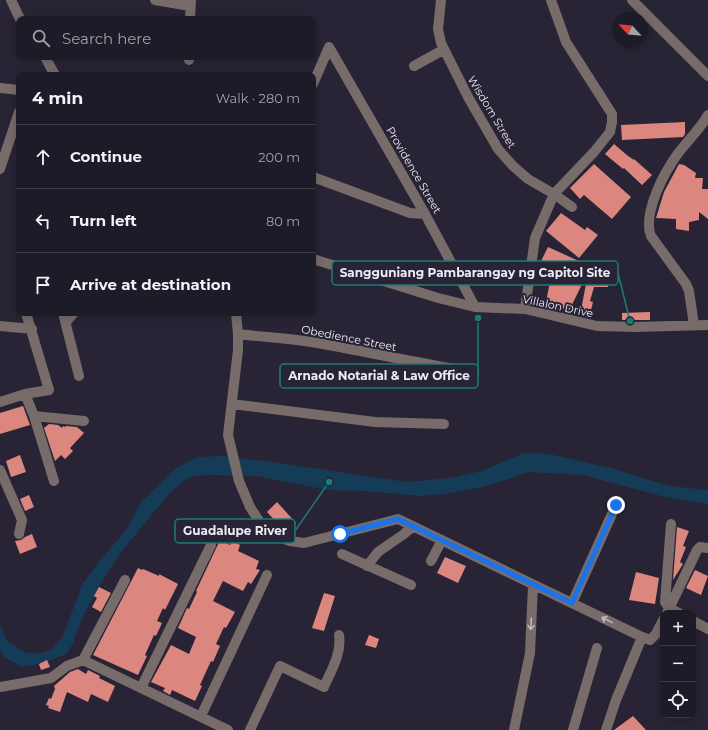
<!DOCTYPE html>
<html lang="en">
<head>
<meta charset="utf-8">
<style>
  :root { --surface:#1e1b28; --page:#2b2834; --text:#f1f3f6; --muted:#a1a1a8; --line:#3c3945 }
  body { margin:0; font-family:Montserrat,sans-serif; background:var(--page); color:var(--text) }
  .controls { position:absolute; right:12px; bottom:12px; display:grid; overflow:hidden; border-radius:8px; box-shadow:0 2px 10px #0003 }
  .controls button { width:36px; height:36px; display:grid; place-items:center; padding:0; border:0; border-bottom:1px solid var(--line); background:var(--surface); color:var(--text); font:20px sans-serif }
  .compass { position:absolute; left:612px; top:12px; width:36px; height:36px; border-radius:50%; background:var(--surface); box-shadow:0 2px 10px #0003; rotate:296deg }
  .stop { position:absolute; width:12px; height:12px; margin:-9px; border:3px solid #1a73e8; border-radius:50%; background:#fff }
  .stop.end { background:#1a73e8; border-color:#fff; box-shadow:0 1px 4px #0008 }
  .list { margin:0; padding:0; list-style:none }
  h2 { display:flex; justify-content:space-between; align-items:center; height:52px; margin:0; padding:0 16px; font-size:17px }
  h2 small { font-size:13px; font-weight:400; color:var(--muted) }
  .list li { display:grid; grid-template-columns:26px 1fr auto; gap:12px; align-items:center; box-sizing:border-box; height:64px; padding:0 16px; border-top:1px solid var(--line) }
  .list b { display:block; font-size:15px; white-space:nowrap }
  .list em { font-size:13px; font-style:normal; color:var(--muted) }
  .icon { flex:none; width:22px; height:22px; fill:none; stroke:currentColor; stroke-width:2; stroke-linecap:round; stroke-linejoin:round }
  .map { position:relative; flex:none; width:708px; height:730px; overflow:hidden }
  .search { position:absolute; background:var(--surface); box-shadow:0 2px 10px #0003; left:16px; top:16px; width:300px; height:44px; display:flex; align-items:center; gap:10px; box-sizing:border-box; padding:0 14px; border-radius:8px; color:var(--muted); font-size:15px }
  .panel { position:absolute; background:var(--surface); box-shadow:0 2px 10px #0003; left:16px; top:72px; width:300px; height:244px; border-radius:8px }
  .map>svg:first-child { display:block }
</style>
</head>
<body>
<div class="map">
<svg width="708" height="730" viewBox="0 0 708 730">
  <rect width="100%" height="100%" fill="#282435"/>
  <path fill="#153c57" d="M524,453l25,1 62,14 58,18 39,4v14l-47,-8 -78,-21 -55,-3 -25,9 -25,7 -34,6 -22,2 -60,-5 -34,-1 -72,-14 -49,-1 -17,2 -17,13 -11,12 -32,39 -22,30 -25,45 -11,29 -6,9 -23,9 -21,4 -17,-10 -5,-6v-26l7,16 17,11 12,2 14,-3 12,-13 21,-55 18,-24 26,-30 14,-27 34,-33 22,-12 24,-1 44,5 142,21 44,-4 31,-7z"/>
  <path fill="#dc8680" d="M685,122v12l-2,3 -61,3 -1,-15z
    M614,144l14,12 6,4v-1l18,16 -10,10 -18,-17 -1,1 -18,-15z
    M594,164l37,33 -19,22 -28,-24 -4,4 -10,-11z
    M679,164l5,1 12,8 -1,5h8l-1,11h6v30l-9,-7v8l-10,2v9l-13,-2v-10l-20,-1 8,-26z
    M561,213l24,17 2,-3 11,8 -19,23 -33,-27z
    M548,247l33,15 -7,13 11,3 -16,33 -12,-5 -1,3 -11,-2 8,-41 -12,-5z
    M598,276h9l1,11h-14l-4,14 3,1 -4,16 -9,-3 7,-36 11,3z
    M650,312v8h-28v-7z
    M23,406l7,19 -30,9v-21z
    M49,424l9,1 4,3 1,-2 2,1 1,-1 11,1 7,6 -14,15 3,3 -8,8 -4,-4 -6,6 -11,-33z
    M20,455l6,17 -15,5 -5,-16z
    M29,495l5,12 -9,4 -5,-12z
    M277,502l19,21 -7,6 -5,-6 -4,3 -13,-14z
    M677,527l12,4 -6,15 3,1 -6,15 3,2 -10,16z
    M32,534l5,13 -17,7 -5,-13 6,-1 4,-3z
    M220,540l10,5 2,-4 8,4 -2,6 21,10 -3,8 4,1 -9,14 -3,-2 -5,9 -20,-10 -10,20 22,11 -9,16 -2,-1 -8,17 4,2 -7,16 -2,-1 -11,24 2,1 -7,15 -23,-11 -2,5 -7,-4 2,-3 -14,-6 20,-37 18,9 7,-17 -18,-9 9,-20 2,1 8,-17 -1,-1z
    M445,557l21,9 -8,17 -21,-10z
    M138,568l4,2 1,-1 16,7v-2l19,10 -13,26 -2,-2 -6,13 5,2 -6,13 -2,-1 -9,20 2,1 -9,19 -45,-20z
    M695,570l13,6 -7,19 -15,-7z
    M636,572l23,6 -4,26 -26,-4z
    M99,587l12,6 -10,19 -9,-5 5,-9 -3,-2z
    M324,593l11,3 -11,35 -12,-3z
    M369,635l10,4 -3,9 -11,-3z
    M47,660l3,7 -9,3 -2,-6z
    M78,669l8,5 2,-4 12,6 -1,2 16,8 -7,16 -17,-8 -3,8 -21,-10 -7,20 -12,-4 1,-2 -3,-1 3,-7 2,1 4,-10 -1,-3 16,-14z
    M633,716l13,14h-32z"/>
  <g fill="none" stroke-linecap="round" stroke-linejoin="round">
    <path stroke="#776c6a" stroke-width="10" d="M11,0l9,19
      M155,0l35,6
      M441,0l-3,29 3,14 27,54 30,52 15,17 15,13 26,15 18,13
      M632,0l76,76
      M190,19l1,-19
      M329,47l96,167 50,93
      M45,57l10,18
      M189,60v-3
      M414,66l29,-16
      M313,84l16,-37
      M0,88l19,2
      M0,169l19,-57
      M313,177l97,36 15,1
      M313,259l125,39 37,9 50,2 72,17 38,1 73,-2
      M525,309l10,-71 19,-44 40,-42 16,-20 2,-10v-8l-46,-72 -15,-42
      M63,313l16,63
      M236,313l2,21v16l-10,85 11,46 11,26 11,17 13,11 16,6 14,2 94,-24 244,118 8,3 6,-6 7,-14
      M66,322l8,-9
      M694,325l-5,-34 -3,-7 -35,-48c-8,-19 9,-55 20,-72 10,-18 27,-31 37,-49
      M0,326l32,3
      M238,334c24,3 49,4 73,8 48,8 96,19 144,27
      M25,394l9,22 20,65
      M0,402l25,-8 24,-4 -23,-77
      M232,404l143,18 69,2
      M34,416l50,5
      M0,470l22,50 -3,14
      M671,524l-6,78 4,6 10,5
      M342,554l69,31
      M431,561l11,-21
      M367,566l11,-14 26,-18 9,-8
      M572,603l44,-98
      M667,613l30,-63 3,-3 8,1
      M693,621l15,8
      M83,660l42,-80
      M0,687l51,-9 16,-12 16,-6 145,70
      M141,688l70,-143
      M201,716l66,-141
      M250,730l30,-64 44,21c7,-16 18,-34 15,-52
      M514,730l16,-77 3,-68
      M573,730l24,-82
      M606,730l10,-30 26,-63"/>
  </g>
  <defs><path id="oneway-shaft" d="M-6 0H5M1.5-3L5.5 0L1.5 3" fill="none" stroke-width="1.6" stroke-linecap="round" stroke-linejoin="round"/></defs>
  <g stroke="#beb8bf">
    <use href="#oneway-shaft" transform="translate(607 620) rotate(-154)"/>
    <use href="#oneway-shaft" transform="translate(531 624) rotate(93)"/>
  </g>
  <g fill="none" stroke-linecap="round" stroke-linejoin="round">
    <path stroke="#1a73e8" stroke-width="5" d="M340,534l58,-15 174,84 44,-98"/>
  </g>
  <g text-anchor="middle" stroke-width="4" stroke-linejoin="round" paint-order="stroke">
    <g font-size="11" fill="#edebf7" stroke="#282435">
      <text transform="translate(492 112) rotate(59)" y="4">Wisdom Street</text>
      <text transform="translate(414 170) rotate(60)" y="4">Providence Street</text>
      <text transform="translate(558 306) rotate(12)" y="4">Villalon Drive</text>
      <text transform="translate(349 338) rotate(11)" y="4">Obedience Street</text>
    </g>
  </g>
  <path fill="none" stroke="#1a7c75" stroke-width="1.5" d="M630 321L618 273M478 318L478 376M329 482L295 531"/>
  <g fill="#1a7c75" stroke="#282435" stroke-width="1.5">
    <circle cx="630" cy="321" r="4"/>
    <circle cx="478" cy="318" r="4"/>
    <circle cx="329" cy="482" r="4"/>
  </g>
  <g fill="#282435" stroke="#1a7c75" stroke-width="1.5">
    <rect x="332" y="261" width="286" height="24" rx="4"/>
    <rect x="280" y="364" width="198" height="24" rx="4"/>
    <rect x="175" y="519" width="120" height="24" rx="4"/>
  </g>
  <g font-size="12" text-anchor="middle" font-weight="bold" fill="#edebf7">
    <text x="475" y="277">Sangguniang Pambarangay ng Capitol Site</text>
    <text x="379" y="380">Arnado Notarial &amp; Law Office</text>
    <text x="235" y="535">Guadalupe River</text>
  </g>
</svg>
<div class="controls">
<button>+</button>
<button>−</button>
<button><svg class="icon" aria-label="locate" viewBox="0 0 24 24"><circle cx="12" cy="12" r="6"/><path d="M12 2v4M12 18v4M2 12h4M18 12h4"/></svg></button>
</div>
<svg class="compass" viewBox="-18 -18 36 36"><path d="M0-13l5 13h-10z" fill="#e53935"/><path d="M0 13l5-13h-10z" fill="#a1a1a8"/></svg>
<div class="stop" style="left:340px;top:534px"></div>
<div class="stop end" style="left:616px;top:505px"></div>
<div class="search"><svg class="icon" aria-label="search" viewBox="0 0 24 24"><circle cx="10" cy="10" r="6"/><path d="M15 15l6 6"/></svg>Search here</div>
<section class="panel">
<h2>4 min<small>Walk · 280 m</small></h2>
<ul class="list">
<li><svg class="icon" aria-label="ahead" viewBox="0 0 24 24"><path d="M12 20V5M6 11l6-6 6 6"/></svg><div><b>Continue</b></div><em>200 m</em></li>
<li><svg class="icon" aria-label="left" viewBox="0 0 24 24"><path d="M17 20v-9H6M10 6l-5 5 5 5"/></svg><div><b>Turn left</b></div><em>80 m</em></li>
<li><svg class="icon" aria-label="arrive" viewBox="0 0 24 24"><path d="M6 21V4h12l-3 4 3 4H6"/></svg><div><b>Arrive at destination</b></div></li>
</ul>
</section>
</div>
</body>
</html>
